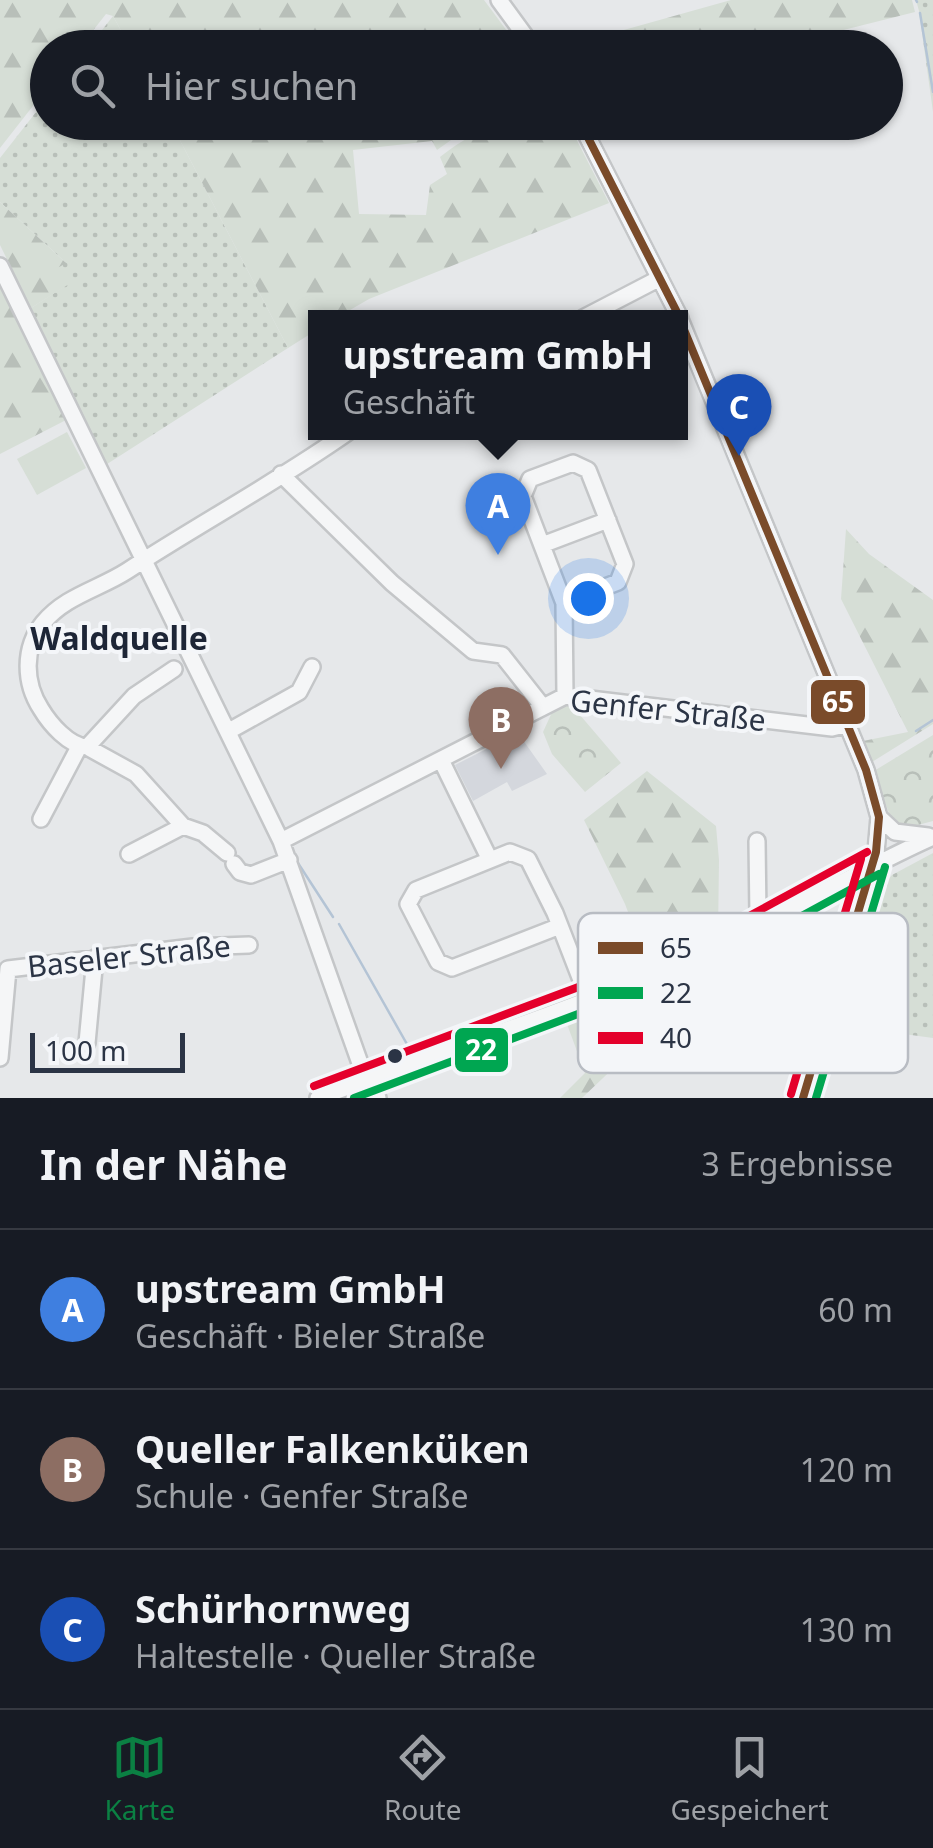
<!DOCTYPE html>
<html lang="de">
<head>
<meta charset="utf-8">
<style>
  :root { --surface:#171b24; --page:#20242c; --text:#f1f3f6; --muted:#9ea1a6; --line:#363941; --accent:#0b8043 }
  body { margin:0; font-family:"Noto Sans",sans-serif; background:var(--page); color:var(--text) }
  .scale { position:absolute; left:30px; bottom:25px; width:155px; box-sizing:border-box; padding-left:10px; border:5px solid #2b3445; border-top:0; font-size:28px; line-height:35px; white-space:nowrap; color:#2b3445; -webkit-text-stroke:8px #f4f6f9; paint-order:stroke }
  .you { position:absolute; left:588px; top:598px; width:35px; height:35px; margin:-25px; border:8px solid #fff; border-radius:50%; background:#1a73e8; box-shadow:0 0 0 15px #1a73e833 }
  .badge { display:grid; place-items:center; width:65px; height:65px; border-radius:50%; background:var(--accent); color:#fff; font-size:32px; font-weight:700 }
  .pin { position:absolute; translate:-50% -82px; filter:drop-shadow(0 2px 5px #0008) }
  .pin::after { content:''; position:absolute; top:52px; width:35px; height:30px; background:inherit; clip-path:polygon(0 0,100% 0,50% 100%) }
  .popup { position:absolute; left:308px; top:310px; width:380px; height:130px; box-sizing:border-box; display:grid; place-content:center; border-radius:0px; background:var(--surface); filter:drop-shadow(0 2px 8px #0005); font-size:32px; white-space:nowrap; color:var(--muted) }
  .popup b { font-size:38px; color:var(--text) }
  .popup::after { content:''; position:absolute; left:50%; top:100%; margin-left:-20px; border:20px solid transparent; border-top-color:var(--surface) }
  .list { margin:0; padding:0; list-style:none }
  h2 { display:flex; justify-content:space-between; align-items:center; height:130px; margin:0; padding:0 40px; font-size:42px }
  h2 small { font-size:32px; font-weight:400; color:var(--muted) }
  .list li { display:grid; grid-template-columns:65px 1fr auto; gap:30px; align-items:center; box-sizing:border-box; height:160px; padding:0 40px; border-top:2px solid var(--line) }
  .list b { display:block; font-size:38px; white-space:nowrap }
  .list p { margin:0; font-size:32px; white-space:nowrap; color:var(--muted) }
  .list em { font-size:32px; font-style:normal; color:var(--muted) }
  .icon { flex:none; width:55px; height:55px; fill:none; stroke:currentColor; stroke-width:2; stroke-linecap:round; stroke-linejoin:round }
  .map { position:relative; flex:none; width:933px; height:1098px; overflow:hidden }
  .search { position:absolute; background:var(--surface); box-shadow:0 2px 8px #0004; left:30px; right:30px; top:30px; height:110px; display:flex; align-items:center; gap:25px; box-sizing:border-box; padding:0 35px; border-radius:55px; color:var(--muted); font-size:38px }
  .sheet { height:610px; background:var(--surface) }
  nav { display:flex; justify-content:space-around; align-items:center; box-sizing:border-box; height:140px; border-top:2px solid var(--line); background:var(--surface); font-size:28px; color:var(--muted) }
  nav a { display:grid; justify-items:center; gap:5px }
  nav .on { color:var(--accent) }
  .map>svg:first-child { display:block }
</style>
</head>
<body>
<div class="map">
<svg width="933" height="1098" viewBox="0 0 933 1098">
  <defs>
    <pattern id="grass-dots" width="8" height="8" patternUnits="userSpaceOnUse" patternTransform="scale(2.5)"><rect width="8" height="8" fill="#d6ded6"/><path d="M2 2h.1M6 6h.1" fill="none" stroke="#b8bfb9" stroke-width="1.8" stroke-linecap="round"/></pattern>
    <pattern id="forest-firs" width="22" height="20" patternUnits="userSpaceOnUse" patternTransform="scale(2.5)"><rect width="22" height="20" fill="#d6ded6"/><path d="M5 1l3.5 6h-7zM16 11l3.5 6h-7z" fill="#b8bfb9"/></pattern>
    <pattern id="park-crowns" width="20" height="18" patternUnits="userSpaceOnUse" patternTransform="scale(2.5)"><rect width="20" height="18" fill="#d6ded6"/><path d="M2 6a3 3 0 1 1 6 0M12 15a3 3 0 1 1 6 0" fill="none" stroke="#b8bfb9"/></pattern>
  </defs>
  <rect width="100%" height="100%" fill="#e6e8ea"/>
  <path fill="#d4d7dd" d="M518,733l29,41 -35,17 -5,-9 -34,19 -18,-36z"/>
  <path fill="url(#grass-dots)" d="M916,0h17v112l-14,-101z
    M113,16l17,31 -42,1z
    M47,98l1,24 123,1 117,225 -184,118 -73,-158 37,-24 -13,-15 10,-7 -65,-60v-44z
    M933,853v185l-95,-13 39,-132 15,-18z"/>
  <path fill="url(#forest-firs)" d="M0,0h484l35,47h-389l-17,-31 -7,-2 -26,33 -32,1 -1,40 -47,60z
    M731,0h181l3,12 -139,35h-213z
    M171,123h304l-38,27 -5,-9 -79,9 6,64 67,1 4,-30 17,-11 -7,-17c49,-38 67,-35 128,-34l41,80 -240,96 -31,18 -22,1 -1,13 -27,17z
    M0,202l66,61 -10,6 13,15 -38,24 -31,-63z
    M0,276l68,143 -68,35z
    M846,529l23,25 64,46v124l-61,38 -9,-21 45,-9 -67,-133z
    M647,771l69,55 3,34 -1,76 -70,29 -23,-61 -41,-84z
    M747,941l-165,157h-22l25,-25 -21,-57 99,-37z"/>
  <path fill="url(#park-crowns)" d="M568,701l53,62 -36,29 -33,-38 -9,-22 11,-24z
    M933,735v86l-30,8 -12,-10 -17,-48z"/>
  <path fill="#d6ded6" d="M67,432l19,36 -49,27 -20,-36z"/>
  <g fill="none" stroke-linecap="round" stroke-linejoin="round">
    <path stroke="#b4c4d5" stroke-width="2.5" d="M916,0l1,2
      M920,13l13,79
      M916,731l17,-11
      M255,806l17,33
      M296,860l37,57
      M339,924l73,129"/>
    <g stroke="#c4c6c8" stroke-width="20">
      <path id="minor" d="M499,0l35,48
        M580,122l100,196
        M0,266l281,575 85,239 12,18
        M583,318l77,-40
        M680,319l186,451 13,47 -3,35 -73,246
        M281,474l111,109 81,68 29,4 41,52
        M542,545l66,-25
        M564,603l54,-21 7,-18 -37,-94 -15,-7 -43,16 -7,17 41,107 1,93
        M229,731l70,-39 13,-25
        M87,747l47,-51 40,-27
        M441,760l49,100
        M879,817l16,15 33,4
        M41,819l38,-72
        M281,841l284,-145 267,32 16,-4
        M757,841l1,76 3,7
        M227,853l-24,-20 -20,-7 -47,-52 -49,-27c-18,-1 -37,-23 -46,-38 -17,-26 -18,-61 2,-86 22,-27 56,-34 84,-52 72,-47 150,-89 221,-139
        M129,854l54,-28
        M234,864l6,8 11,3 38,-15
        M560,926l-108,42 -14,-6 -30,-58 8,-14 94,-38 18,7 27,54 33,85
        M87,1043l8,-85
        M0,1058l8,-89 185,-22 56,-2
        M318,1098c125,-47 254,-88 377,-142 81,-35 157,-83 238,-119"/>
    </g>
    <use href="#minor" stroke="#f5f6f7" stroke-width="15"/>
    <g stroke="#f4f6f9" stroke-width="15">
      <path id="bus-1" d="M580,122l100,196
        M680,320l186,450 13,47 -3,35 -73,246"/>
    </g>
    <g stroke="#f4f6f9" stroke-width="15">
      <path id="bus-2" d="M354,1098l328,-123 70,-32 127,-69
        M816,1098l69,-231"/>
    </g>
    <g stroke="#f4f6f9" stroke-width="15">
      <path id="bus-3" d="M314,1086l358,-134 68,-31 127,-69
        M791,1094l70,-235"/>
    </g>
    <use href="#bus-1" stroke="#7a4b2a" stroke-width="8"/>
    <use href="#bus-2" stroke="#00a651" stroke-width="8"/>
    <use href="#bus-3" stroke="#e4002b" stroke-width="8"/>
  </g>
  <circle fill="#2b3445" stroke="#f4f6f9" stroke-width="4" cx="395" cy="1056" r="9"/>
  <g text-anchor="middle" stroke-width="8" stroke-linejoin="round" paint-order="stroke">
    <g font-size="30" fill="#2b3445" stroke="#f4f6f9">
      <text transform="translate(668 711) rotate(6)" y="10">Genfer Straße</text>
      <text transform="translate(129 957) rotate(-6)" y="10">Baseler Straße</text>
    </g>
    <g font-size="32" font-weight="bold" fill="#1d2536" stroke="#f4f6f9">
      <text x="119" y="650">Waldquelle</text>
    </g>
  </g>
  <rect x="578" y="913" width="330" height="160" rx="15" fill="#f4f6f9" stroke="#b8bcc3" stroke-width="2.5"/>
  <rect x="598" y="942" width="45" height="12" fill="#7a4b2a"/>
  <rect x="598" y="987" width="45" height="12" fill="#00a651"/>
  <rect x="598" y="1032" width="45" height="12" fill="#e4002b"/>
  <g font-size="28" fill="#2b3445">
    <text x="660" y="958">65</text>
    <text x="660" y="1003">22</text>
    <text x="660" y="1048">40</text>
  </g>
  <g stroke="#f4f6f9" stroke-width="4">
    <rect x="809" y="678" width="58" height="48" rx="10" fill="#7a4b2a"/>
    <rect x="453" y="1026" width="57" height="48" rx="10" fill="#00a651"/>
  </g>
  <g font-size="28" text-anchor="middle" font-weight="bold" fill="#fff">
    <text x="838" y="712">65</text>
    <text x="481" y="1060">22</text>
  </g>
</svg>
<div class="scale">100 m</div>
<div class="you"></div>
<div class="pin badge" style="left:498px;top:555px;background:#3f7fe0">A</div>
<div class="popup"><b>upstream GmbH</b>Geschäft</div>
<div class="pin badge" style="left:501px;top:769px;background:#8d6e63">B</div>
<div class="pin badge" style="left:739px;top:456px;background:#1a4fb4">C</div>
<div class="search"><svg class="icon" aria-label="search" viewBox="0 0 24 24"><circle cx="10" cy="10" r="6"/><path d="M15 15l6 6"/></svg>Hier suchen</div>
</div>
<section class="sheet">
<h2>In der Nähe<small>3 Ergebnisse</small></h2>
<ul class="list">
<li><span class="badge" style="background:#3f7fe0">A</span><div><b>upstream GmbH</b><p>Geschäft · Bieler Straße</p></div><em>60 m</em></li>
<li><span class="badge" style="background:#8d6e63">B</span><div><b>Queller Falkenküken</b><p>Schule · Genfer Straße</p></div><em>120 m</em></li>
<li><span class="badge" style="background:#1a4fb4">C</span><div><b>Schürhornweg</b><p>Haltestelle · Queller Straße</p></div><em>130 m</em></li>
</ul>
</section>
<nav>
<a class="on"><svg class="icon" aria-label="map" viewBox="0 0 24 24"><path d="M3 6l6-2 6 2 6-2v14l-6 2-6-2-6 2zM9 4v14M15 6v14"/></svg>Karte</a>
<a><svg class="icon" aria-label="directions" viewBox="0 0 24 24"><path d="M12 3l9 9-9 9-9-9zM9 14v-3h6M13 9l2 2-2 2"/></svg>Route</a>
<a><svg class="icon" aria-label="saved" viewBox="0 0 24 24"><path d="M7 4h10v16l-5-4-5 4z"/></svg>Gespeichert</a>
</nav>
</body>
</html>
